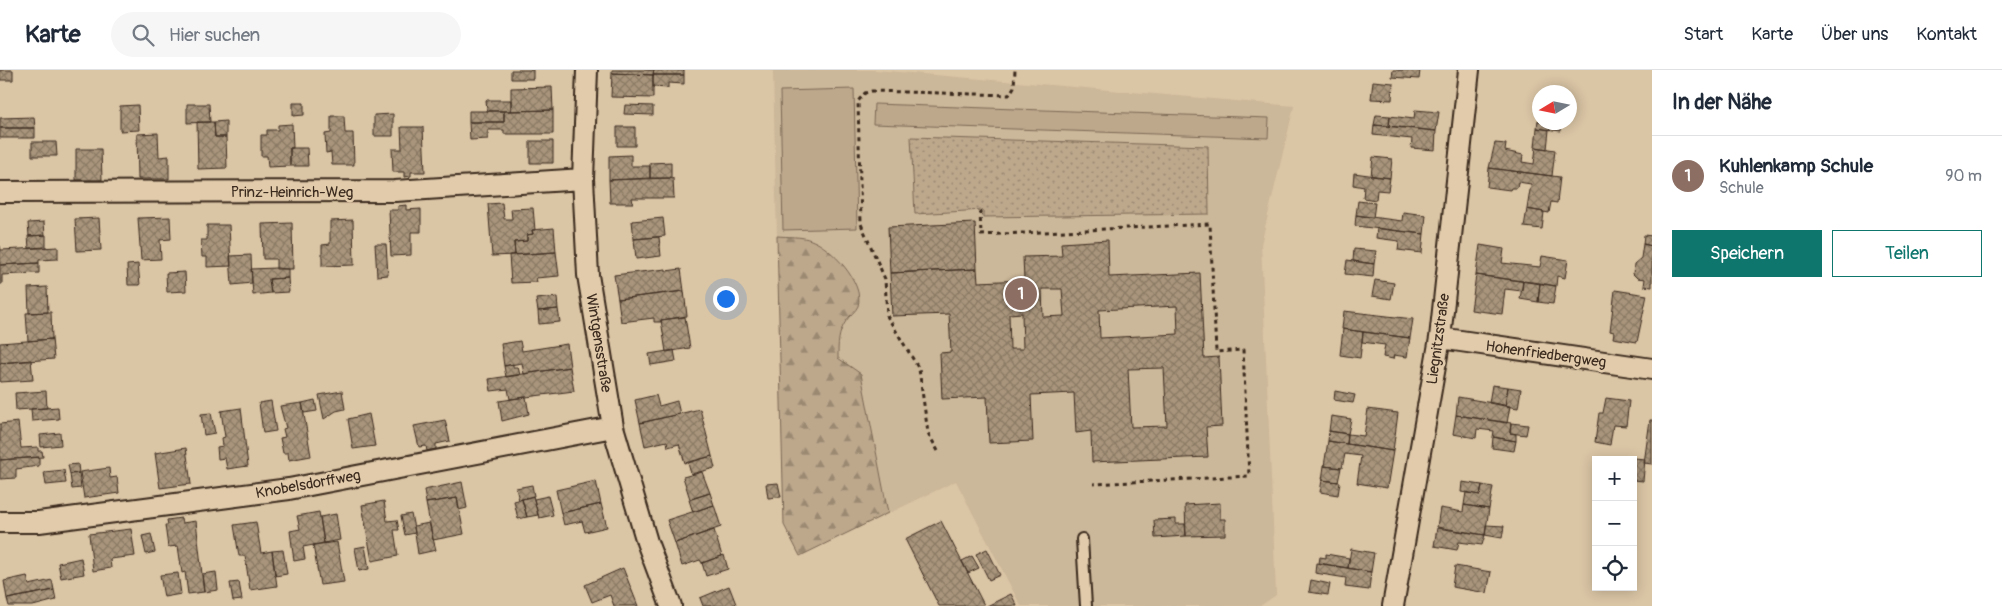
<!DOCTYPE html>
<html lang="de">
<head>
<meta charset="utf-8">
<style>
  :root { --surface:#fff; --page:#f6f6f7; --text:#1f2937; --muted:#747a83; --line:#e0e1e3; --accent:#0f766e }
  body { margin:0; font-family:Pangolin,sans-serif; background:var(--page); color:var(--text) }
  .controls { position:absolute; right:15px; bottom:15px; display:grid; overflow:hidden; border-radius:0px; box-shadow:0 2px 12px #0003 }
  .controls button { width:45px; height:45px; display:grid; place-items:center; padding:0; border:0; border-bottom:1px solid var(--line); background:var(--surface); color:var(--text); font:25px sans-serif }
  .compass { position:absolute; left:1532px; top:15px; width:45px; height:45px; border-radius:50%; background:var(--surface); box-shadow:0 2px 12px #0003; rotate:260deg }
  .you { position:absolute; left:725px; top:228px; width:18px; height:18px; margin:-12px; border:4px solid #fff; border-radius:50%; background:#1a73e8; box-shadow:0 0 0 8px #1a73e833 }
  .badge { display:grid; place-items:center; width:32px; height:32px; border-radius:50%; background:var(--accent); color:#fff; font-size:16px; font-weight:700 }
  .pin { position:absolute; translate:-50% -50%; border:2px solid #fff; box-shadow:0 1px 5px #0006 }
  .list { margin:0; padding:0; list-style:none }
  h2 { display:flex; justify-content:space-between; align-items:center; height:65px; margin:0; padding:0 20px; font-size:21px }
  h2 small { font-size:16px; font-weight:400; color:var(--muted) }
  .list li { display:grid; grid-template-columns:32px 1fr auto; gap:15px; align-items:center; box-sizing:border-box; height:80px; padding:0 20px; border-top:1px solid var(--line) }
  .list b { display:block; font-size:19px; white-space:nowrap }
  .list p { margin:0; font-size:16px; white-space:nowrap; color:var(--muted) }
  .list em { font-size:16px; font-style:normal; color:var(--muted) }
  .actions { display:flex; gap:10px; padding:15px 20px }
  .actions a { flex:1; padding:11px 0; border:1px solid var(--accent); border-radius:0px; text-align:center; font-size:18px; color:var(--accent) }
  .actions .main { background:var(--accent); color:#fff }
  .icon { flex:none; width:28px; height:28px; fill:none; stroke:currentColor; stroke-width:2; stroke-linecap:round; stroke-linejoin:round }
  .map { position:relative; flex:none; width:1652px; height:536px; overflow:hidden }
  header { display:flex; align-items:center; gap:30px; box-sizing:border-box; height:70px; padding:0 25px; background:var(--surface); border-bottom:1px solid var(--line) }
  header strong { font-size:24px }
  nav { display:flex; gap:28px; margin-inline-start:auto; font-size:18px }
  .search { width:350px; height:45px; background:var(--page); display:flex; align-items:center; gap:12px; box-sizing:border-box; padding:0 18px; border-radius:28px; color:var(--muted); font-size:19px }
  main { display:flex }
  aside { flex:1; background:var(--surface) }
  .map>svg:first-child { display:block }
</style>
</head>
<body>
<header>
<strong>Karte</strong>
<div class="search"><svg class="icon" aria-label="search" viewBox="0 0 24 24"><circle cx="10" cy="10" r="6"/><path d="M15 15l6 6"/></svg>Hier suchen</div>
<nav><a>Start</a><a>Karte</a><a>Über uns</a><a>Kontakt</a></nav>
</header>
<main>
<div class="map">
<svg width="1652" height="536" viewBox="0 0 1652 536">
  <defs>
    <pattern id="forest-firs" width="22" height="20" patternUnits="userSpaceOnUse" patternTransform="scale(1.25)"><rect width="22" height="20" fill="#bda88c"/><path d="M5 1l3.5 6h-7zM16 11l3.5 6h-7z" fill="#9b8972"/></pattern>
    <pattern id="park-dots" width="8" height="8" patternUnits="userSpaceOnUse" patternTransform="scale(1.25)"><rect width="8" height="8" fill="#bda88c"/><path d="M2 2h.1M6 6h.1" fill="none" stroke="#9b8972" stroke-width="1.8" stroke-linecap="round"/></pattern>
    <pattern id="building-cross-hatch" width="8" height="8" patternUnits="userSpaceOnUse" patternTransform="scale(1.25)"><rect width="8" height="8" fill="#a9957c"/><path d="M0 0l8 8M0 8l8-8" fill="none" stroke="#8b7a65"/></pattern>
  </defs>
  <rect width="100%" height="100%" fill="#dac5a5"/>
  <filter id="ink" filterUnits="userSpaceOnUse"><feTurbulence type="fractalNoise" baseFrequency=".02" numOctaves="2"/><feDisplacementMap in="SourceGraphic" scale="10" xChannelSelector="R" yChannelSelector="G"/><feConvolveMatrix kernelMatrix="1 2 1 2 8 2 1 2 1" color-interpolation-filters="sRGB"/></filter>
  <g filter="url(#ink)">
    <path fill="#cbb799" d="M773,0h102l419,36 -33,138 15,351 -16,11h-239l-65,-125 -156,75 -16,-31z"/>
    <path fill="url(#forest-firs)" stroke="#7c6955" d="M777,166c10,1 25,0 34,4 20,7 54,43 47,66 -2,5 -9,10 -12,15 -8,12 -8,23 -8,37l23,16 27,139 -88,43 -16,-31z"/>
    <path fill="url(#park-dots)" stroke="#7c6955" d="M911,67l297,9 1,68 -226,3v-7l-68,4z"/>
    <path fill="#bda88c" stroke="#7c6955" d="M854,19l3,139 -74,2 -3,-139z
      M874,34l395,14 -1,20 -395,-14z"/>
    <path fill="url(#building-cross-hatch)" stroke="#3b2a1e" fill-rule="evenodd" d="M0,0h13v10h-13z
      M511,0h22v9h-22z
      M612,0h42l-1,5 -41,-2z
      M654,0h30v5h-31z
      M1393,0h27l-1,9 -27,-2z
      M612,3l41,2v23l-42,-1z
      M653,5h31v9l-16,-1v5l-15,-1z
      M1373,11l20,2 -1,17 -21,-1z
      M552,17l1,23 -42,1v-23z
      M486,30h25v11h-24z
      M293,33h11v12l-11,1z
      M187,34h22l1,18 -23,1z
      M138,35l1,25 -19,1v-25z
      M625,35l28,1v9l-29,-1z
      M553,40v24h-49v-4h-16v9l-18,1 -1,-18h35v-11z
      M1415,40l24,2 -3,19 -47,-5 1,-10 24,3z
      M469,41h35v11h-35z
      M393,44v22h-19v-21z
      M1376,45l14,1 -1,10 -15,-1z
      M331,46h13l1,17h8l1,32h-22l-1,-13 -5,1 -1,-19 6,-1z
      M34,47l1,11h-35v-10z
      M1538,50l2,2 22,1 -1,8 -24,-3z
      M226,51v16h-11l-1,-15z
      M197,52h17l1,15h11l1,31 -29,1z
      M292,54l1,24h-3v18l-22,1 -1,-11h-6v-21h6v-5h11v-5z
      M1374,55l62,6 -1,19 -24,-2 1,-9 -39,-4z
      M401,57h22l2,45h-14v4l-7,1v-5h-11l-1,-23h10z
      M617,57h18v19h-18z
      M0,58h35v10h-35z
      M1537,58l12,2 -2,19 -12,-2z
      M158,63l1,24 10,-1v23h-31l-1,-45z
      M530,71h23v22h-23z
      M32,72h24l1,14h-25z
      M1495,73l11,1 -1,7 18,4 -1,7 12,2 2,-17 19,3 -3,26 -63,-8z
      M290,78h17l1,18h-18z
      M76,79h25l1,31h-26z
      M631,85v11h19v12l-41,2v-24z
      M1373,87l19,2 -2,19 -19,-2z
      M671,92v16h-21v-15z
      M1489,98l71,9 -3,26 -6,-1 -2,11 -22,-4 4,-25 -13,-2 -1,6h-6l-1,2 -23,-3z
      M1354,103l36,5 -2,13 -11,-1 -1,10 -13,-2 1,-11 -11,-2z
      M673,108l1,20h-42l1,5h-23l-1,-23z
      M1358,131l17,2 -2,15 -17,-3z
      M502,133l2,16h8l-1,-10 22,-1 2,22h-3l1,4 -6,1v6l-13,1 1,13 -23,1 -4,-52z
      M406,135v5l15,-1v23h-10v23l-20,1 -2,-46h9v-4z
      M1527,139l17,3 -2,17 -18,-2z
      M1403,142l23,3 -2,19 -69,-8 1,-11 46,6z
      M170,147l1,22 -11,1 1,19 -20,1 -3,-42z
      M99,148l2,32 -24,1 -2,-32z
      M663,148l2,18 -31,3 -2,-18z
      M353,150l1,45 -32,1v-21l8,-1v-23z
      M44,152l1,13 -16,1 -1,-13z
      M292,153l1,46h-17v-10h-13l-1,-35z
      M975,153l2,46 -87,4 -2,-46z
      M207,155h22l2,41 -24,1v-10h-5l-1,-17h6z
      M554,158l2,24 -41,3 -1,-13 13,-1v-6l6,-1 -1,-4z
      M1377,158l47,6 -2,19 -24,-3 1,-9 -23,-3z
      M46,165v12l-17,1 -1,-12z
      M1644,165l8,1v10l-9,-2z
      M659,167l2,19 -25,3 -2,-20z
      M1108,170l1,37 91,-4 4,85 15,-1 3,69 -16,1 2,30 -116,5 -1,-31 -15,2 -2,-40 -43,2 2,46 -44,2 -2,-46 -45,2 -2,-46 11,-1 -2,-38 -57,2 -2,-43 87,-4 1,13 46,-2 -1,-23 39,-1 -1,-13zM1042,219h20l2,27 -21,1zM1177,236l1,28 -78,4 -1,-28zM1022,243l1,36h-13l-1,-35zM1164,298l3,58 -36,1 -3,-58z
      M375,174h11l2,31 -11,1z
      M1643,174l9,2v41l-8,-1 1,-7 -8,-1 -4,-4 1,-10 7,-6z
      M1480,175l24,4 -2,14 38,4 2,-11 26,4 -3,18 -8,-2 -1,10 -80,-11z
      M0,176l1,4 57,-3v12l-19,1v3l-39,2z
      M1354,179l22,2 -2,13 -21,-3z
      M556,182l3,24 -23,2 1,4 -26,1 -2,-28z
      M251,185l1,28 -20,2 -2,-29z
      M1347,190l27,4 -1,13 -28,-3z
      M39,193v10l-37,2v9h-2v-19z
      M138,194l2,21h-12l-1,-20z
      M276,198l12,1v9l-19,1 2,14 -18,2 -2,-26z
      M666,199v2l15,-2 3,22 -66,8 -4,-24z
      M185,202l1,19 -19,1 -1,-19z
      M1476,205l47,6 -1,10 -17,-2 -3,25 -31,-4z
      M288,208l1,14 -18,1 -2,-14z
      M1375,210l19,3 -3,16 -19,-3z
      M1523,211l17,2 -2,19 -18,-3z
      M1540,213l16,3 -3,18 -15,-2z
      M47,217l1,25 -19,1 -1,-25z
      M1615,220l32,5 -10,47 -24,-4 1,-6 -4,-1z
      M684,221l3,25 -26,4v2h-7v-4l-33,4 -3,-23z
      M557,227l1,12 -20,2 -2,-12z
      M558,239l2,13 -21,2 -1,-13z
      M1344,241l69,8 -3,19 -68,-9z
      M51,242l1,27 -24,2 -2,-28z
      M685,247l5,31 -24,4 -5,-32z
      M1343,259l20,3 -3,26 -20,-3z
      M1363,262l47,6 -3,19 -13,-2 -1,4 -10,-2 2,-12 -23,-3z
      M52,269l2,20 -54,4v-20z
      M520,271l2,10 45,-7 3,23 -46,7 -2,-11 -18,3 -3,-22z
      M674,280l2,11 -25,4 -2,-11z
      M31,290l2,20 -33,2v-19z
      M513,294v3h5l2,8 -14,2 -2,-11z
      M570,297l4,24 -64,8 -2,-10 -17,2 -2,-12z
      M1492,315l16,2 -3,19 -16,-3z
      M1508,317l13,2 -3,19 -13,-2z
      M46,321l1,17 -31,2 -1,-17z
      M342,321l3,18 -9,2 -12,8 -5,-24z
      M1335,321l20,4 -2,8 -19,-3z
      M656,325l3,11 18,-5 3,13 -40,9 -5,-23z
      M526,327l3,17 -27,7 -3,-20z
      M1458,327l52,9 -3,17 -51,-8z
      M1606,328l23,3 -3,25 -13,-1 -3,20 -15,-3 4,-29h4z
      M315,330l2,11 -13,2 -2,-10z
      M271,331l5,30 -13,2 -4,-30z
      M302,333l9,53 -22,4 -1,-7h-5l-3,-15 5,-1 -2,-8 3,-1 -6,-22z
      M58,337l1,12 -27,2 -1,-12z
      M241,338l7,58 -21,3 -2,-11 -7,1 -1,-12 6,-1 -1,-8 3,-1 -4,-26z
      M700,339l12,47 -27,7 -6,-19 -11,3 -1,-6 -22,5 -5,-23z
      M1368,339l30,4 -5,38 -46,-7 1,-10 16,2z
      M211,343l4,20 -11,2 -3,-21z
      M369,344l6,32 -22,3 -5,-30z
      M1456,345l55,8 -1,10 6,1v7l-23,-4 1,-6 -17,-2 -1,9 -23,-4z
      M1331,346l20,3 -3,15 -19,-3z
      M445,350l5,21 -14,3v5l-9,2 -1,-5 -7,1 -5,-21z
      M1650,350h2v44l-8,-1z
      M18,352l3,26 17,-1v4h4l1,6 -43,3v-36z
      M1511,353l17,2 -2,10 -16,-2z
      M1329,361l19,3 -1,10 -19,-3z
      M60,363l1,12 -20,2 -1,-12z
      M1493,367l23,4 -2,10 -22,-3z
      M1328,371l65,10 -6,37 -30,-5 4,-27 -16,-2 -3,14 -18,-2z
      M186,378l5,36 -31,4 -5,-35z
      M712,386l3,12 -24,6 -3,-11z
      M39,387v9l-23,3v9l-16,1v-19z
      M1634,388l11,1 -2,22 -10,-1z
      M78,394l1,9 -9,1 -2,-9z
      M1324,396l17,2 -3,14 -16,-2z
      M109,398l1,10 7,-1 2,16 -35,5 -4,-26z
      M64,400l2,13 -20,2 -2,-13z
      M702,402l8,21 -20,6 -7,-22z
      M79,403l2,15 -9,1 -2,-15z
      M1322,410l18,2 -2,13 -18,-3z
      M596,411l5,23 -40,9 -5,-23z
      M462,412l5,26 -8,2 -2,-12 -31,5 -2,-13z
      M1462,412l20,3 -2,10 -19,-3z
      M778,413l3,14 -13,1 -2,-14z
      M532,415l2,11 -15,4 -3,-12z
      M1482,415l11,2 -4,22 -25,-4 2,-13 14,3z
      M710,423l4,12 -21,7 -4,-12z
      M533,426l5,19 -11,2 -5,-18z
      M548,426l5,19 -14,3 -5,-19z
      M457,428l7,36 -31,6 -7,-37z
      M522,429l5,18 -9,2 -4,-18z
      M384,431l3,20 10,-1 2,10h-5l4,26 -26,5 -10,-56z
      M1220,433v16h5v16l-39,1 -1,-31z
      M601,434l6,23 -22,5 -3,-11 -18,4 -3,-12z
      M714,435l7,22 -46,16 -8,-23z
      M1464,435l25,4 -4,26 -48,-8 3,-19 23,4z
      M319,442l5,31 -21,4 2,12 -11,2 -4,-30 10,-2 -3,-13z
      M336,444l4,26 -16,3 -4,-26z
      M411,444l4,19 -10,2 -4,-19z
      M181,448l1,5 14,-2 8,71 -16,2 -3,-22 -3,1 -4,-27 -10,1 -3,-22h3l-1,-5z
      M1176,449v5h9l1,12 -31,2 -1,-18z
      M941,451l43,84 -2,1h-43l-34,-67z
      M256,452l5,31 11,-2 5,35 -27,4 -5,-34h-6l-5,-31z
      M429,453l7,27 -18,4 -4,-28z
      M1486,455l18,1 -2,12 -17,-3z
      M1437,458l48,7 -3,10 -23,-3 -2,8 -23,-4z
      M131,459l4,27 -25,3 1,9 -18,3 -4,-37z
      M714,460l8,26 -20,7 -2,-3 -18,6 -7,-23z
      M151,464l4,18 -9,2 -4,-18z
      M337,472l7,40 -24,3 -7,-40z
      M365,476l4,23 -10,2 -4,-23z
      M987,479l13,26 -11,5 -13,-26z
      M1351,479l23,4 -3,19 -23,-4z
      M283,480l4,24 -12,2 -3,-25z
      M1326,484l23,4 -1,10 -29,-5 1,-6 6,1z
      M724,485l4,14 -22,7 -4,-13z
      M972,486l7,12 -11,5 -6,-12z
      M81,488l3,16 -23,4 -3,-15z
      M1316,493l55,9 -2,18 -24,-3 1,-9 -31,-5z
      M1455,496l36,6 -4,21 -35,-6z
      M623,498l15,38h-24l-4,-11 -18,7 -7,-17z
      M216,502l2,18 -14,2 -2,-18z
      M178,503l3,21 -17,3 -4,-22z
      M27,506l2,9 23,-5 2,10 -47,9 -3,-18z
      M1311,510l19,4 -2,11 -19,-3z
      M239,512l3,18 -9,1 -3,-18z
      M729,516l7,18 -5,2h-28l-3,-8z
      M54,520l2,10 -23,6h-24l-2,-7z
      M1011,524l6,12h-30z"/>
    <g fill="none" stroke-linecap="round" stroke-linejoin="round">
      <g stroke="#3b2a1e" stroke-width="14">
        <path id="lane" d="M1082,469l4,67"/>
      </g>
      <g stroke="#3b2a1e" stroke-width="24">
        <path id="street" d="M587,0l-4,109 5,96 25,152 34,115 24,64
          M0,122l395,-1 188,-12
          M1440,268l212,31
          M0,452h39l250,-33 324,-62
          M1393,536l47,-268 29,-268"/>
      </g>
      <path stroke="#3b2a1e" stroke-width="3" stroke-dasharray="4 4" stroke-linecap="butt" d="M980,141l1,24 229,-11 6,128 27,-2 6,126 -156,8
        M938,381l-10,-18 -9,-64 -32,-53 -2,-37 -24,-55 -3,-123 7,-8 7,-2 137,4 5,-8 1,-17"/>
      <use href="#lane" stroke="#e1cbab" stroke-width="10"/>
      <use href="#street" stroke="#e1cbab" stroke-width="20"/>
    </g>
  </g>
  <g text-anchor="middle" stroke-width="5" stroke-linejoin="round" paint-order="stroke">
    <g font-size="15" fill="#3b2a1e" stroke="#e1cbab">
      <text x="292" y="127">Prinz-Heinrich-Weg</text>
      <text transform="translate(1438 269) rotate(-82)" y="5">Liegnitzstraße</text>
      <text transform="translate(599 273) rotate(81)" y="5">Wintgensstraße</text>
      <text transform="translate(1546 284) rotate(8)" y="5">Hohenfriedbergweg</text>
      <text transform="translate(308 414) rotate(-10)" y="5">Knobelsdorffweg</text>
    </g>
  </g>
</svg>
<div class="controls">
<button>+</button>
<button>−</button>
<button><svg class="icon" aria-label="locate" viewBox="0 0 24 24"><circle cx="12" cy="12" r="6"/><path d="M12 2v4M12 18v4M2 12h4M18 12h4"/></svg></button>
</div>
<svg class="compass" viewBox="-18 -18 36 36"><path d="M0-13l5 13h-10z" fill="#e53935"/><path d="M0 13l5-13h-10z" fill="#747a83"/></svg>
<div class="you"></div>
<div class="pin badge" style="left:1021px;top:224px;background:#8d6e63">1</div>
</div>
<aside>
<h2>In der Nähe<small></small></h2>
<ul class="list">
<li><span class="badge" style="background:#8d6e63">1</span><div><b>Kuhlenkamp Schule</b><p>Schule</p></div><em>90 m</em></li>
</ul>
<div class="actions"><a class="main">Speichern</a><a>Teilen</a></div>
</aside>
</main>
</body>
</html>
